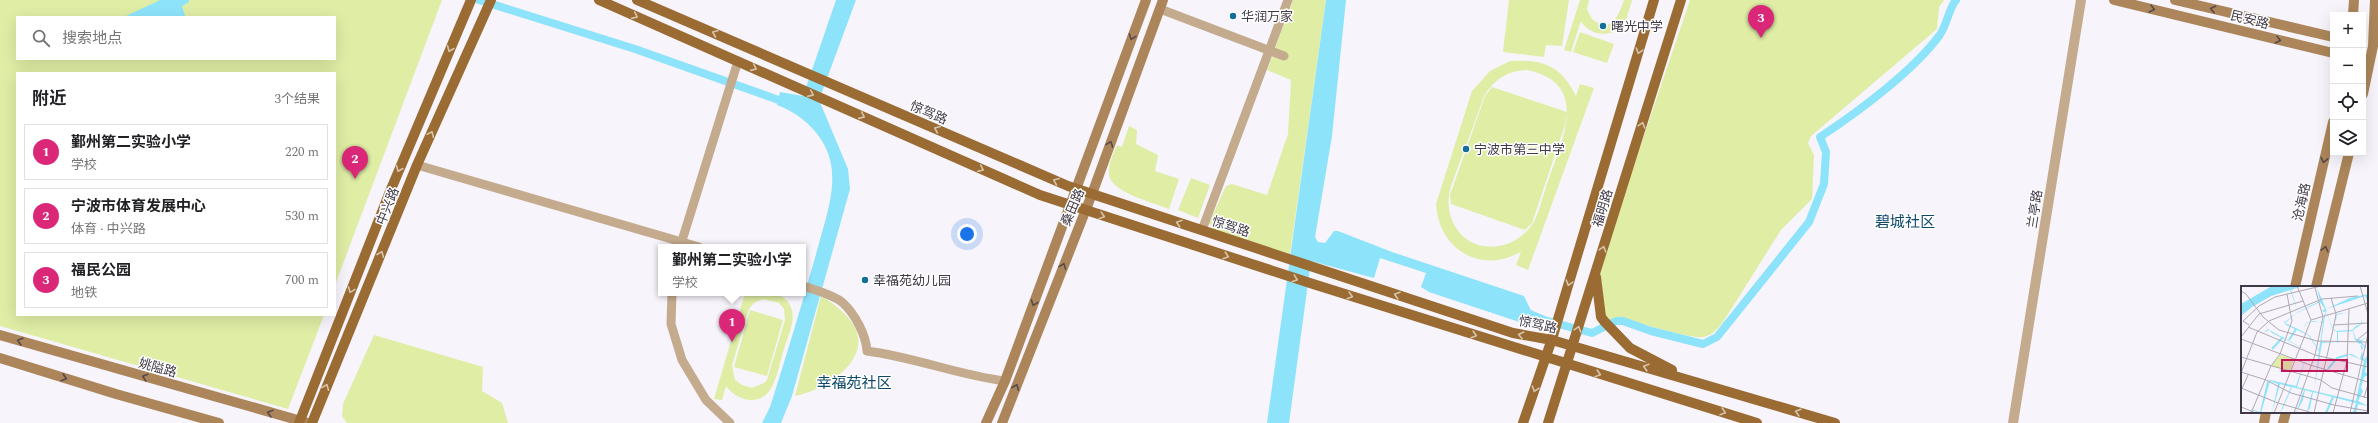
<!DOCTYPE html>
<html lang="zh">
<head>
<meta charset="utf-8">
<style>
  :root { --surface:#fff; --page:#f6f6f6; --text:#202124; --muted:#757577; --line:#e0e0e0; --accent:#db2777 }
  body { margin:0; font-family:Spectral,"Noto Sans SC",serif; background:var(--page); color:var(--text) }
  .controls { position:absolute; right:12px; top:12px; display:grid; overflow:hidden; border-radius:0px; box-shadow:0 4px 16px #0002 }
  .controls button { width:36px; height:36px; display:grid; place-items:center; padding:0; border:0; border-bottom:1px solid var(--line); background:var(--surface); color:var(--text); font:20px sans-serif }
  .you { position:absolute; left:967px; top:234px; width:14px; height:14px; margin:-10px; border:3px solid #fff; border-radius:50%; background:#1a73e8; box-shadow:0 0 0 6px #1a73e833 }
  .badge { display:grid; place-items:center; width:26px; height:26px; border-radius:50%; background:var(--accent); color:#fff; font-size:13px; font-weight:700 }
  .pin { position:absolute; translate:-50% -33px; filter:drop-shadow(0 1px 2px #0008) }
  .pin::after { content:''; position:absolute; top:21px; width:14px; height:12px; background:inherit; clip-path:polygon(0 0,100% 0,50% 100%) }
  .popup { position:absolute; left:658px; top:244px; width:148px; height:52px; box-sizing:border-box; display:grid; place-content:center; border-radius:0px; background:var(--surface); filter:drop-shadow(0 1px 3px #0005); font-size:13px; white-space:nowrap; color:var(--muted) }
  .popup b { font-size:15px; color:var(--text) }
  .popup::after { content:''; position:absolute; left:50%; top:100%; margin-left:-8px; border:8px solid transparent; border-top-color:var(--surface) }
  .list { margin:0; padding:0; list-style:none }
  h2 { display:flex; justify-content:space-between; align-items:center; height:52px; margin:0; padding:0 16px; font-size:17px }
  h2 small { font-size:13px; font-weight:400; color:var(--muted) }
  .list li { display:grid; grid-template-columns:26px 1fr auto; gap:12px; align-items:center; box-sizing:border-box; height:56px; margin:0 8px 8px; padding:0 8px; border:1px solid var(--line); border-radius:0px }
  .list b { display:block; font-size:15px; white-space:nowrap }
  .list p { margin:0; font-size:13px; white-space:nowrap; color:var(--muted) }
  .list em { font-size:13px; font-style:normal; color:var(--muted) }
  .icon { flex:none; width:22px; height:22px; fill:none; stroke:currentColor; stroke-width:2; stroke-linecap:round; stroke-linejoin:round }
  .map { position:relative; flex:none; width:2378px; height:423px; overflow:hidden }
  .search { position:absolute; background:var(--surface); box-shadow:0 4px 16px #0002; left:16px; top:16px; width:320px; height:44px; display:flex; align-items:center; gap:10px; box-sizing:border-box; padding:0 14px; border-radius:0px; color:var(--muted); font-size:15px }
  .panel { position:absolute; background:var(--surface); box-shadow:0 4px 16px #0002; left:16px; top:72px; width:320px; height:244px; border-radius:0px }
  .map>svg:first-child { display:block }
</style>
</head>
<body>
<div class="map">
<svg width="2378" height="423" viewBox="0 0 2378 423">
  <rect width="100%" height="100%" fill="#f7f4fb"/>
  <path fill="#dfeda5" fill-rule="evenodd" d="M0,0h442l-107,285v-212h-318v242h307l-36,94 -288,-83zM17,17h318v42h-318z
    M1293,0h33l-36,254 -74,-22 -7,-9 17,-37 6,-2 35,11 21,-61 3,-54 -24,-10z
    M1509,0h60l-7,46 -16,-1 -2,12 -41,-5z
    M1580,0h9l-2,9 5,10c19,16 27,-4 32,-19h8c-2,7 -4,15 -7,21 -9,18 -35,16 -44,0l-10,31 -7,-2z
    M1690,0h254l-5,7 -2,22 -126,107 -3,7 6,12 -2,44 -31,31 -58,92c-5,6 -11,14 -20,15 -11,2 -69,-15 -81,-20l-16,5 -9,-48z
    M1580,32l34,12 -7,19 -34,-11z
    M1510,61c34,-2 51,5 66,35l4,-12 14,4 -66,182 -12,-5 5,-13c-7,3 -15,7 -23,8 -36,4 -60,-23 -62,-56l36,-113 18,-20zM1527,70c64,13 35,70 21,111 -6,16 -9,38 -21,50 -12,12 -28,18 -44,15 -23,-4 -37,-27 -34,-50 1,-11 7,-22 10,-32 9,-23 17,-46 25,-68 11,-17 23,-25 43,-26z
    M1492,87l75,25 -2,13 -33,98 -7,7 -74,-26 -1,-9 35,-99z
    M1129,126l8,4 -1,14 22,11 -3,16 24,8 -10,30c-15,-6 -58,-17 -60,-34 -1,-10 4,-21 8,-30l5,2z
    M1191,178l19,7 -12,33 -20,-8z
    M745,293h8v3c5,-4 10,-3 17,-3 10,0 20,7 22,18 3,12 -5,27 -8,38 -4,12 -7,31 -14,41 -12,17 -34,10 -44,-4l-4,14 -8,-1zM763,299l16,4 5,6 1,11 -18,60 -3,3 -12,5 -10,-3 -7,-5 -3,-15 17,-56 5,-6z
    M821,296c35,21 54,48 18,79 -13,10 -28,18 -44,21z
    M750,310l33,10 -16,56 -33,-9z
    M374,335l109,32 -1,24 20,12 6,20h-161l-5,-7 1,-12z"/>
  <path fill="#8de3fa" d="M160,0h29v2l-7,4 3,10 -61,1z
    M836,0h20l-37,100 29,69 2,20 -58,207 -11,27h-19l8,-16c17,-53 33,-106 48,-160 7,-27 18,-55 13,-83 -5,-28 -29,-50 -54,-59l3,-13 23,4z
    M1326,0h20l-14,136 -17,101 3,5 7,1 9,-12h4l54,21 132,44 10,21 -3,9 -102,-34 -8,-5 5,-14 -46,-15 -6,20 -63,-17 -22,162h-22z"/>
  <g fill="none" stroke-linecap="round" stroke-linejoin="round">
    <path stroke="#8de3fa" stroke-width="8" d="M479,0l156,49 152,54
      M1525,312l19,8 48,13 24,-12h7l28,10 52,13 14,-7 92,-115 15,-38 2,-32 -6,-15c38,-25 92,-65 119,-101 8,-10 9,-26 17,-36"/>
    <path stroke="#c5ab8e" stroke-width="9" d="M1160,9l124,47
      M417,165l282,82
      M1202,230l86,-230
      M680,247l58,-186
      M803,286c12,4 31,9 40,17 12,11 23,32 24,48 47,6 91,24 138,30
      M672,293l-1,31 11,36 24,40 24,23"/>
    <path stroke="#c5ab8e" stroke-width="10" d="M2013,423l68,-423"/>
    <path stroke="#ac865a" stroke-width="10" d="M2114,0l219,53
      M2175,0l158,37
      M2353,15l1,-15
      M2363,94l10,-48 2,-46
      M2295,287l38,-165
      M2316,287l33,-134
      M0,335l308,88
      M0,358l116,36 103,29
      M986,423l19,-42 141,-381
      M1002,423l90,-229 71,-194
      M2264,423l2,-11
      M2283,423l3,-11"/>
    <path stroke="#9a6b32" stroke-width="10" d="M599,0l441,195 273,89 444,139
      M637,0l431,186 445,147 39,7 283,83
      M1596,277l5,40 3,4 26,27 42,22
      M299,423l90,-229 82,-194
      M312,423l105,-258 74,-165
      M1523,423l29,-84 102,-339
      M1548,423l133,-423"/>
  </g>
  <defs><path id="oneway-chevron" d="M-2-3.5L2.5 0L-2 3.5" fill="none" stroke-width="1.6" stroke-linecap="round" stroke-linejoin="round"/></defs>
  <g stroke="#56484b">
    <use href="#oneway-chevron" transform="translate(2152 9) rotate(14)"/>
    <use href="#oneway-chevron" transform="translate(2213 9) rotate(-167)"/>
    <use href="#oneway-chevron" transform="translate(1132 37) rotate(110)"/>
    <use href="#oneway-chevron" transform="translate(2278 40) rotate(14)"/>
    <use href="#oneway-chevron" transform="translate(1110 144) rotate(-70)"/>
    <use href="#oneway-chevron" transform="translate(2324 160) rotate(103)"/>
    <use href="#oneway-chevron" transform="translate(2325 249) rotate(-76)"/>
    <use href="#oneway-chevron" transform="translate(1063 266) rotate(-69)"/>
    <use href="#oneway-chevron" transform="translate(1034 303) rotate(110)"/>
    <use href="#oneway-chevron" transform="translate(20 341) rotate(-164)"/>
    <use href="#oneway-chevron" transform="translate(145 377) rotate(-164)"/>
    <use href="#oneway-chevron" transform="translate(64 378) rotate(17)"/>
    <use href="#oneway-chevron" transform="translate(1016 387) rotate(-68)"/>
    <use href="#oneway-chevron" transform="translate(270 413) rotate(-164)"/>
  </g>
  <g stroke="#d7c4ad">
    <use href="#oneway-chevron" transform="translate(635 16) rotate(24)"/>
    <use href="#oneway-chevron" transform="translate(715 33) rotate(-157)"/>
    <use href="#oneway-chevron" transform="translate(450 49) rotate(113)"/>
    <use href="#oneway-chevron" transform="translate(1639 51) rotate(107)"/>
    <use href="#oneway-chevron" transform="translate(754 68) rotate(24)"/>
    <use href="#oneway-chevron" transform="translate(811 94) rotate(24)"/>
    <use href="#oneway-chevron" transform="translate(862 116) rotate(24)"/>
    <use href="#oneway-chevron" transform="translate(1642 125) rotate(-73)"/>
    <use href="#oneway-chevron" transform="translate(937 129) rotate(-157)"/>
    <use href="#oneway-chevron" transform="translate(431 134) rotate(-66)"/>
    <use href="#oneway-chevron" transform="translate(399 169) rotate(113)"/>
    <use href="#oneway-chevron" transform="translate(981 169) rotate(24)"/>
    <use href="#oneway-chevron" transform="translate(1056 181) rotate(-157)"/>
    <use href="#oneway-chevron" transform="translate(1102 216) rotate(18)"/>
    <use href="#oneway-chevron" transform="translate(1179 223) rotate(-162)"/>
    <use href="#oneway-chevron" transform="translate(1603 249) rotate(-73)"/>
    <use href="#oneway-chevron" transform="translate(381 254) rotate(-68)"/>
    <use href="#oneway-chevron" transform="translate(1226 256) rotate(18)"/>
    <use href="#oneway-chevron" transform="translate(1295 279) rotate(19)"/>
    <use href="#oneway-chevron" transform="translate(1569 283) rotate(107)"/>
    <use href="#oneway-chevron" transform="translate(351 290) rotate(111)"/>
    <use href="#oneway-chevron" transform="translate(1397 295) rotate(-162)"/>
    <use href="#oneway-chevron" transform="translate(1350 296) rotate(17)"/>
    <use href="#oneway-chevron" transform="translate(1578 329) rotate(-73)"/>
    <use href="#oneway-chevron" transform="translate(1474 335) rotate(17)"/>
    <use href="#oneway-chevron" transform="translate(1521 335) rotate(-167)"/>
    <use href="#oneway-chevron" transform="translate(1646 367) rotate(-164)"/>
    <use href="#oneway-chevron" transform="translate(1598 374) rotate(17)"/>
    <use href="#oneway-chevron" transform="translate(326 387) rotate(-68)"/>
    <use href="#oneway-chevron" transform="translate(1535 389) rotate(109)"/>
    <use href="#oneway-chevron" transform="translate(1723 412) rotate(17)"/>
    <use href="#oneway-chevron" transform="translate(1798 412) rotate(-164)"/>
  </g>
  <g fill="#156d9c" stroke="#fff" stroke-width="1.5">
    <circle cx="1233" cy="16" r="4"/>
    <circle cx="1603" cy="26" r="4"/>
    <circle cx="1466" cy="149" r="4"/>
    <circle cx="865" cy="280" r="4"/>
  </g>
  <g text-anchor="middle" stroke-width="3" stroke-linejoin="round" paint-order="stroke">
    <g font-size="13" fill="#403947" stroke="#fff" text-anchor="start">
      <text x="1241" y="21">华润万家</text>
      <text x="1611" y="31">曙光中学</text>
      <text x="1474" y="154">宁波市第三中学</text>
      <text x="873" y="285">幸福苑幼儿园</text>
    </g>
    <g font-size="13" fill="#403947" stroke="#fff">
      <text transform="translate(2250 19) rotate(14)" y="5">民安路</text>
      <text transform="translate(929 112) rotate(23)" y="5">惊驾路</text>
      <text transform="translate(2301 202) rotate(-77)" y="5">沧海路</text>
      <text transform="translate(387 206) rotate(-68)" y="5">中兴路</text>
      <text transform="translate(1072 207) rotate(-67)" y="5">桑田路</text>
      <text transform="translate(1602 208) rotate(-73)" y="5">福明路</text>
      <text transform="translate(2034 209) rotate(-81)" y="5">兰亭路</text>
      <text transform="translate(1231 226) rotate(18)" y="5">惊驾路</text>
      <text transform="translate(1538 324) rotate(12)" y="5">惊驾路</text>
      <text transform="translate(158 367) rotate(16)" y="5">姚隘路</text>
    </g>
    <g font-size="15" fill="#0e496a" stroke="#fff">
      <text x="1905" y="227">碧城社区</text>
      <text x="854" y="388">幸福苑社区</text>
    </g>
  </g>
  <g transform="translate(2241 286)">
    <rect width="127" height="127" fill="#f7f4fb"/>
    <path d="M39,69l14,4 -4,12 -19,-5z" fill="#dfeda5"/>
    <path d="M31,0h30l-11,4 7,22 22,-11 -3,-13 9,21 24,-11 18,-4v9l-3,-7 -39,13 4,12 5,-1 2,-6 10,-2 -10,3 -1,5 -6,1 4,10 18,-1 4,-4 5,-2 1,-6 -6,-9 6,9v6l-9,6 3,9 5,1 5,-3 -5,4 7,9 -8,-7 4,17 4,-6 -3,18 3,3 -4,2 -3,11 2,3 -5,10 10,5 -10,-2 -2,9h-3l3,-10 -43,-11 -3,16 -3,4 5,-20 -7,-2 -2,10 -7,13 8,-23 -12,-3 -9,21 -3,5 11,-26 -11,-3 -8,29 6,-29 -8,-3 -9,32h-3l-8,-4 10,3 7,-30 3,-2 26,6 12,-35 -39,-21 -6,3 5,-4 -16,-22 -11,9v-12zM49,4l8,22 -13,10 -2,-2 3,5 22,10 11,16 -5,40 -17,-4 11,-36 -36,-18 -3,-3 4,-2 -4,2 -17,-23 19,-11zM79,16l5,7 -3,2 3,1 -2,10h-16l-5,9 -17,-8 12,-10zM85,24l6,18 5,4v11l-16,-1zM73,35l9,2 -4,27 -10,-15 -7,-4 4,-8zM112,45l2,9 8,7 -3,12 -8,-5h-4l16,7 -8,40 -42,-10 8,-48h16v-11z" fill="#8de3fa" fill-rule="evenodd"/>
    <path fill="none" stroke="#8de3fa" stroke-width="2" d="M48,54l7,-11M31,63l11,-12M87,83l9,-11 10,-3M85,127l7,-16"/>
    <path fill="none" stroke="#aea9b3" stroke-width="1" d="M119,0l8,28M0,5l5,3 17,23 16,13 38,11 51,1M70,34l57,-17M8,39l-6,-4 16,-15 16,-9 46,-11M92,39l35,-2M7,41l67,28 53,12M0,51l18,-23 44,-13M0,53l69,26 58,17M116,54l11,-9M0,71l80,23 11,8 36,10M0,86l25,8 25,13 43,12 34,6M0,87l16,-41 12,-11 53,-22 36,-3M0,102l37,15 35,10M0,105l7,-16M123,112l4,-14M0,121l15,6M10,127l20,-47 9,-12 12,-33 -5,-27M33,127l37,-93 -14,-34M53,127l21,-58 8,-38 -8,-29M73,127l20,-88 2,-11 -5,-16M92,127l14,-52 2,-52M109,127l18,-79"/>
    <path fill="#c2185b" fill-opacity="0.15" stroke="#c2185b" stroke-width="2" d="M41,74h65v11h-65z"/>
    <rect width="127" height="127" fill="none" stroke="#403947" stroke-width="2"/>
  </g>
</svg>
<div class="controls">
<button>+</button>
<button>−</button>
<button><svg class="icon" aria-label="locate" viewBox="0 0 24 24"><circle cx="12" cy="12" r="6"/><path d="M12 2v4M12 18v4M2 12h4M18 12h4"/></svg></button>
<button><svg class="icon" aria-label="layers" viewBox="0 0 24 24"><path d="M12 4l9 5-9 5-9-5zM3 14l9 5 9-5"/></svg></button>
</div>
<div class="you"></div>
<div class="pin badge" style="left:732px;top:342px">1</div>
<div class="popup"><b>鄞州第二实验小学</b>学校</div>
<div class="pin badge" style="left:355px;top:179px">2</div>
<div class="pin badge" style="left:1761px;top:38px">3</div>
<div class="search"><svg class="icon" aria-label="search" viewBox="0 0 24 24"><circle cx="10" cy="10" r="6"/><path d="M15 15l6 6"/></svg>搜索地点</div>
<section class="panel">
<h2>附近<small>3个结果</small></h2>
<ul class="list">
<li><span class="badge">1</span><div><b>鄞州第二实验小学</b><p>学校</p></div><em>220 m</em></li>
<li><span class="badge">2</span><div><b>宁波市体育发展中心</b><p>体育 · 中兴路</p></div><em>530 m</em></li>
<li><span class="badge">3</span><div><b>福民公园</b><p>地铁</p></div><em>700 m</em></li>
</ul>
</section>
</div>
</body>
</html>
